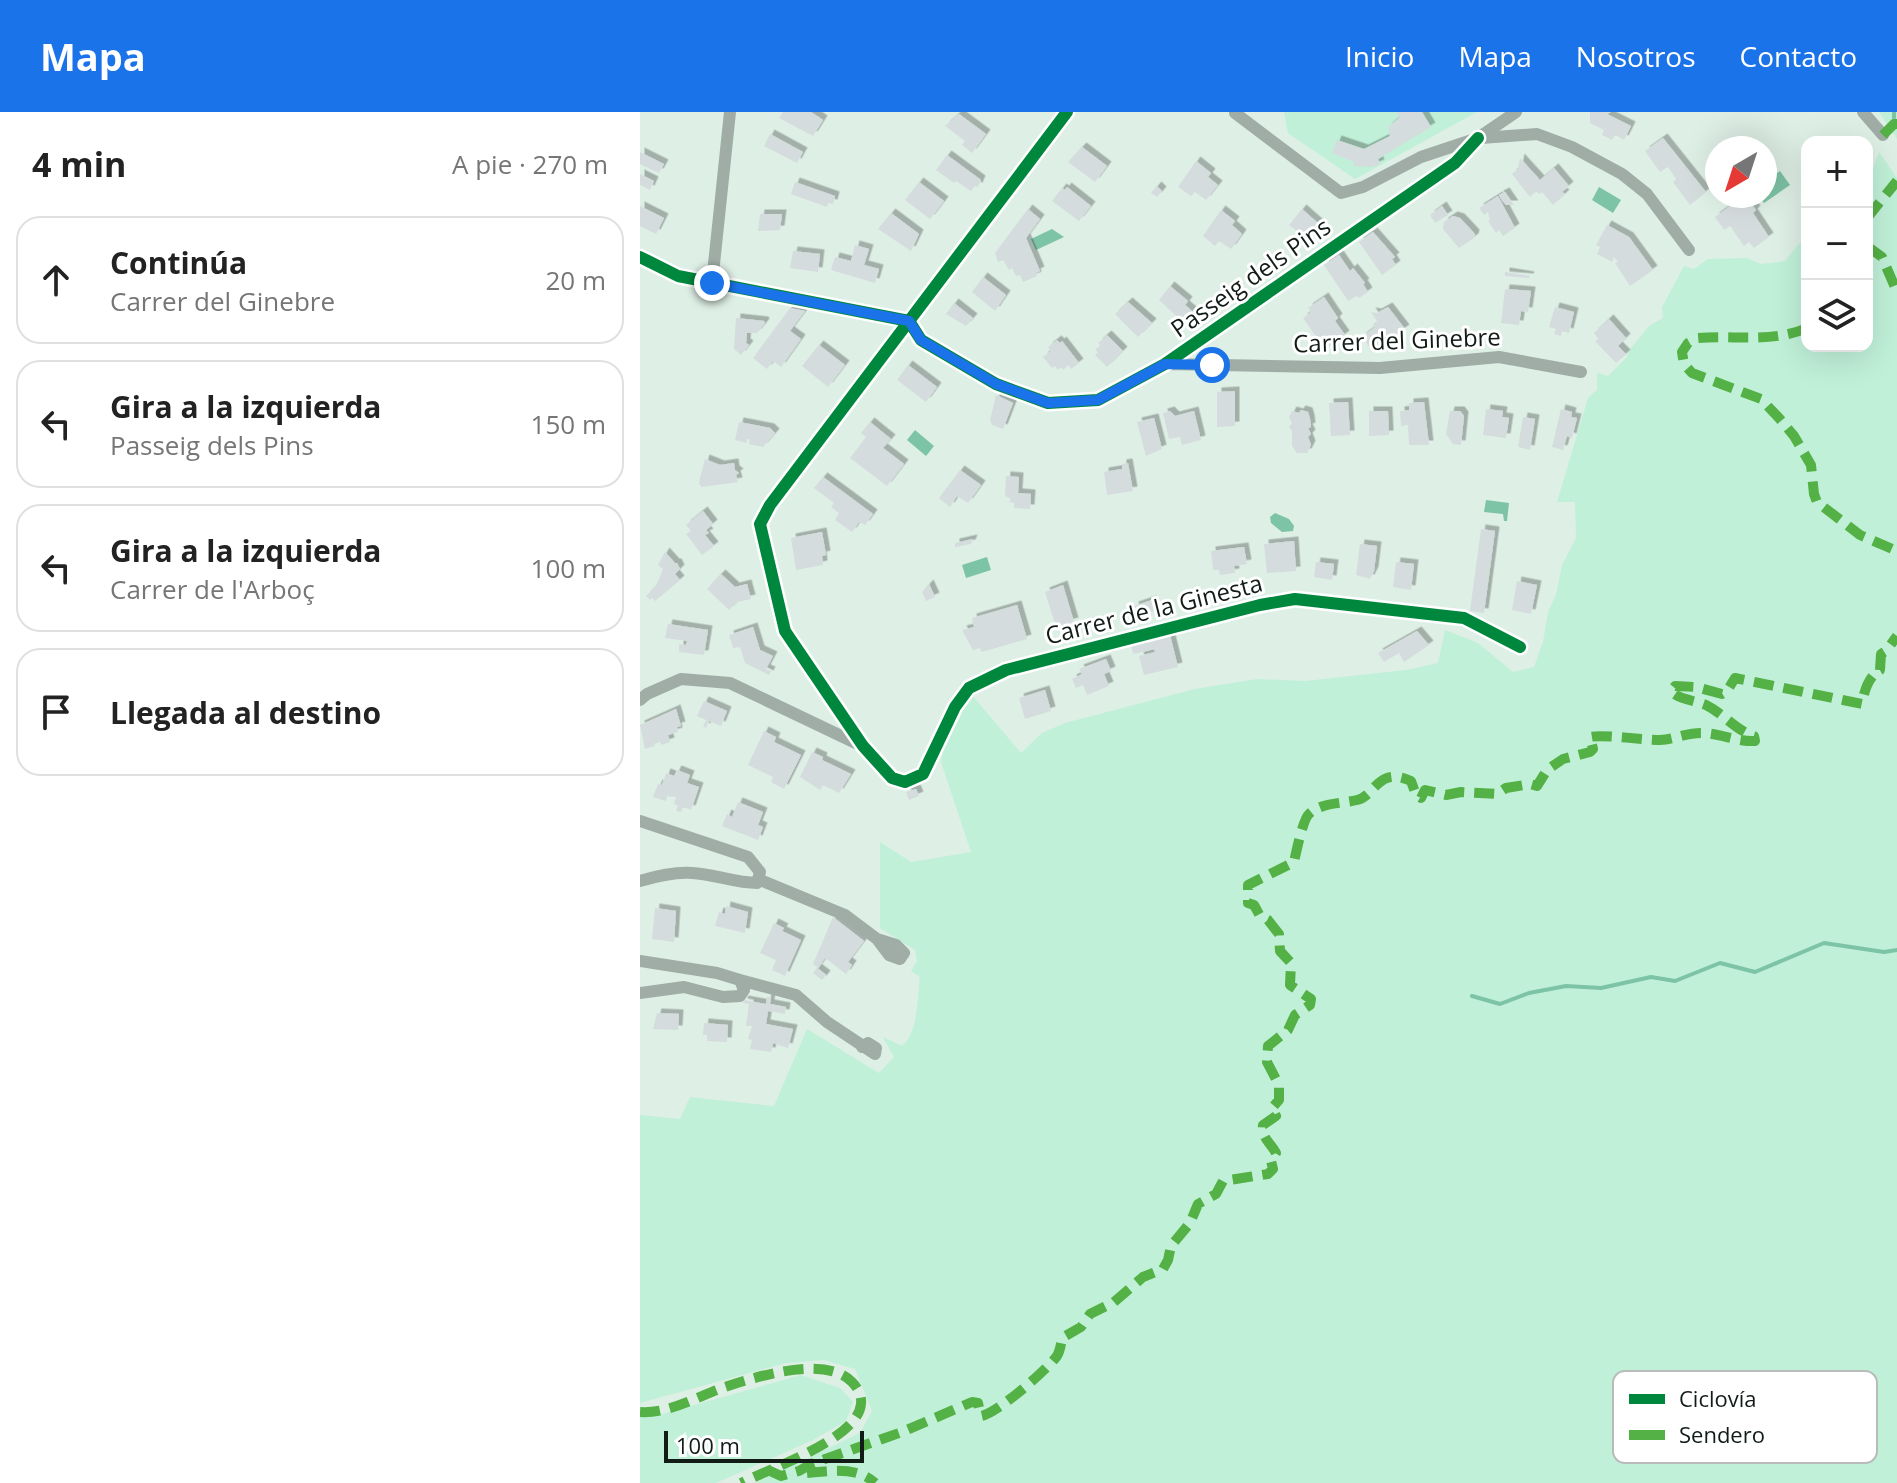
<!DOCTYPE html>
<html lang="es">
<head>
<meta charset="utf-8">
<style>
  :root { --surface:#fff; --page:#f6f6f6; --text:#222; --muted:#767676; --line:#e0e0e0; --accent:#1a73e8 }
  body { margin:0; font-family:"Open Sans",sans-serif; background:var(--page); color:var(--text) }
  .controls { position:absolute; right:24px; top:24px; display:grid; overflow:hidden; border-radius:16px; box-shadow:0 8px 32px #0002 }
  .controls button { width:72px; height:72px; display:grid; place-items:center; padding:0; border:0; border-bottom:2px solid var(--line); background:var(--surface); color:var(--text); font:40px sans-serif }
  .compass { position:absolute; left:1065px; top:24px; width:72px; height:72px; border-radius:50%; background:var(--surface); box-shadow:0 8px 32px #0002; rotate:219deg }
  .scale { position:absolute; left:24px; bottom:20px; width:200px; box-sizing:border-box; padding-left:8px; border:4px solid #121c17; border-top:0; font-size:22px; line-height:28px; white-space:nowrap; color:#121c17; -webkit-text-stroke:6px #fff; paint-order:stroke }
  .stop { position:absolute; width:24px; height:24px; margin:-18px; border:6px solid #1a73e8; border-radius:50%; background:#fff }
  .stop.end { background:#1a73e8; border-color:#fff; box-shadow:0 2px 8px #0008 }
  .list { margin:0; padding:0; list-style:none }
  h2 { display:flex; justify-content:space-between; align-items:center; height:104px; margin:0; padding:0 32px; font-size:34px }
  h2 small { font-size:26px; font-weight:400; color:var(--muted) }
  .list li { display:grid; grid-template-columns:52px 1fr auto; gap:24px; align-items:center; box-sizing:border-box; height:128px; margin:0 16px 16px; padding:0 16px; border:2px solid var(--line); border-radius:24px }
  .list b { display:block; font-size:30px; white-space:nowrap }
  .list p { margin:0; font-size:26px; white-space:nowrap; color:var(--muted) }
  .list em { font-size:26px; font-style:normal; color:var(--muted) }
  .icon { flex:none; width:44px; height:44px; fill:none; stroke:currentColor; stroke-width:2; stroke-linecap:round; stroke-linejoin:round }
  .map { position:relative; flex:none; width:1257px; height:1371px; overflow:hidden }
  header { display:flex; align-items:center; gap:48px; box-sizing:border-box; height:112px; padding:0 40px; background:var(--accent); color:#fff }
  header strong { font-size:38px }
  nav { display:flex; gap:44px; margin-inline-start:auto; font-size:28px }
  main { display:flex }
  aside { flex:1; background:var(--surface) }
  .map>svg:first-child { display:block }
</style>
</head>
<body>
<header>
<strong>Mapa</strong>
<nav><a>Inicio</a><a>Mapa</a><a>Nosotros</a><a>Contacto</a></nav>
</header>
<main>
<aside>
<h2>4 min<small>A pie · 270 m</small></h2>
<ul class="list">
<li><svg class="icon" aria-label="ahead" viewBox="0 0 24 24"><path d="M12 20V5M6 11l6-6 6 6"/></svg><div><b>Continúa</b><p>Carrer del Ginebre</p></div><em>20 m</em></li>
<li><svg class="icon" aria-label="left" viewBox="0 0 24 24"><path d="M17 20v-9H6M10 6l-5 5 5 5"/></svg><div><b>Gira a la izquierda</b><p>Passeig dels Pins</p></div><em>150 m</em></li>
<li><svg class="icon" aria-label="left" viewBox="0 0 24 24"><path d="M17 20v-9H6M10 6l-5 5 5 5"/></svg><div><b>Gira a la izquierda</b><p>Carrer de l'Arboç</p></div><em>100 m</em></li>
<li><svg class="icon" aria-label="arrive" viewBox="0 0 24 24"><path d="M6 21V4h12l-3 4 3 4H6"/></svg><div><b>Llegada al destino</b></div></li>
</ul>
</aside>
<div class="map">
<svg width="1257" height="1371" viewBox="0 0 1257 1371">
  <defs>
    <filter id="shadow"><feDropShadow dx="4.5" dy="-4.5" stdDeviation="0" flood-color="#0004"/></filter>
  </defs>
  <rect width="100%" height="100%" fill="#deefe6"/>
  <path fill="#c0f0d8" d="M644,0h193l-122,67 -67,-46z
    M1239,0h18v27z
    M1239,40l18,26v1305h-1142l105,-50 12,-22 -17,-42 -31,-9 -38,3 -146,40v-288l40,4 10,-22 84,9 33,-77 72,44 15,-16 -11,-20 19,9c17,-14 15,-48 18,-69l-9,-6 6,-10 -2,-11 -35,-22v-86l31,20 60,-10 -30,-90 3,-17 13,-31 15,-19 49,58 21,-20 23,-10 130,-34 62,-10 48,2 101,-11 32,-7 7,-33 33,13 35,29 21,-5 9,-25 5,-30 8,-17 6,-30 14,-27 -1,-36h-18l31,-104 9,-8v-17l11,3 19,-19 1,-5 21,-26 14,-8 -1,-11 22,-41 10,3 14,-10 39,-1 14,6 24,-3 22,-27v112h60v-161z
    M161,1263l39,13 13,14 -7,19 -33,19 -97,43h-76v-68l22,-1z"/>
  <path fill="#7dc3a5" d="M1140,59l10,14 -26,18 -6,-7h7v-15z
    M959,75l22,13 -8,13 -21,-13z
    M412,117l12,8 -28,13 -5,-11z
    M275,318l19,16 -8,10 -19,-16z
    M846,388l23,3 -2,18h-3l-1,-7 -19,-2z
    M635,401l14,6 5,7 -1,5 -11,1 -11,-9 -1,-6z
    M347,445l4,13 -25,8 -4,-13z"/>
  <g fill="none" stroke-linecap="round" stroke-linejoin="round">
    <path stroke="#7dc3a5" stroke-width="4" d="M1254,6v-6
      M832,884l28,8 29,-11 37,-7 35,2 50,-11 24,4 45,-18 35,9 69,-29 60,9 13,-2"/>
  </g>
  <path fill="#d5dcdd" filter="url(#shadow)" d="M143,0h28l12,8 -10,16 -34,-18z
    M756,0h26l9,15 -53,32 2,5 -8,3 -19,-1 1,-4 -22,-9 5,-13 27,9 26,-13 -2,-9 12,-10z
    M950,0h21l-4,2 24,12 -7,14 -9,-5 -3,5 -10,-5 2,-5 -14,-7z
    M319,2l27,20 -14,19 -10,-8 3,-4 -20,-15z
    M130,22l33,18 -6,11 -33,-17z
    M1023,26l43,54 -16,13 -17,-23 3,-3 -8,-12 -8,5 -15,-21z
    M442,35l25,19 -12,16 -27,-20z
    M0,40l24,12 -5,9 -19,-9z
    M307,43l34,25 -3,7 -3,-1 -4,5 -15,-10 -2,2 -18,-13z
    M880,46l20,22 14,-12 15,18 -7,6 3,2 -12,11 -11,-13 -3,2 -3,-3 -6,6 -18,-23 6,-5z
    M556,49l15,12 -3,4 10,8 -12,15 -11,-8 -4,4 -13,-9z
    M0,62l14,7 -4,9 -10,-5z
    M155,70l40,14 -2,8 -5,-1 -1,4 -36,-13z
    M279,70l25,19 -14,18 -25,-19z
    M517,74l5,5 -5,6 -6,-4z
    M427,75l24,19 -12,15 -27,-20 10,-13 3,2z
    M865,80l9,13h-8l-5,-6 -2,-4z
    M858,84l17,32 -12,8 -4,-6 -3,3 -8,-12 2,-1 -2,-8 -4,3 -5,-7z
    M1104,84l12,14 -3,3 16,24 -15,11 -5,-6 -5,4 -14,-20 -6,4 -9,-13z
    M0,94l24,12 -8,16 -16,-8z
    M802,94l6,9 -13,8 -5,-8z
    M388,97l12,10 -14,19 14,33 -4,2 1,3 -14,6 -3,-7 -4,1 -4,-8 -3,2 -6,-10 -5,2 -3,-9z
    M662,97l17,15 -8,11 -3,-2 -4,4 -15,-12z
    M581,98l14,11 -3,4 10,9 -11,15 -12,-8 -4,5 -12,-10z
    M251,101l28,21 -8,17 -33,-22z
    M120,102h22l-2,16 -22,1z
    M813,104l7,2 15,16 -1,4 -15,10 -16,-19 1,-7z
    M967,113l22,12 24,33 -23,16 -15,-23 3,-1 -4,-5 -2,5 -15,-8 3,-7 -4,-2z
    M733,120l22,25 -3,2 4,6 -14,10 -23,-33z
    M215,133l14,4 -5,16 15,4 -4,14 -44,-13 4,-13 16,4z
    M153,139l27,3 -2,18 -28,-4z
    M699,143l11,16 3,-3 12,15 -2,1 5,8 -9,6 -2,-2 -9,5 -24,-36z
    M865,160l25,4 -1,2 -24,-2z
    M343,165l23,18 -11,16 -23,-19z
    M530,174l18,15 -3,4 7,6 -9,11 -24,-22z
    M865,177l26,2 -3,21 -7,-1 -2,14 -18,-2z
    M684,185l14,21 -3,3 10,14 -20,15 -22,-32 8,-6 -3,-4z
    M488,190l24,21 -14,14 -23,-23z
    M314,191l19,15 -7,8 -20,-12z
    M748,195l17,22 -33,22 -10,-14 13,-10 -2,-3 4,-3 -6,-9 6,1z
    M915,195l19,5 -5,21 -7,-2 -1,5 -7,-2 2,-5 -7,-2z
    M150,196l15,3 -15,20 11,8 -20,28 -8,-6 -6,8 -14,-11z
    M96,206l28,3 1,2 -8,10h-10l-1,10 3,2 -8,10 -7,-6z
    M969,207l17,19 -8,8 8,8 -10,9 -21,-22 3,-2 -4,-6z
    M467,223l16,16 -16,16 -12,-12 3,-3 -3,-2 6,-5 -3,-2z
    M417,228l3,3 2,-2 17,22 -8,6 -3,-4 -5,5 -2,-3 -3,3 -3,-4 -3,2 -9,-11 8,-6 -3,-4z
    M179,233l26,20 -17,22 -26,-21z
    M268,253l29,22 -11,15 -29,-22z
    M595,279v35l-18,1v-35z
    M356,283l17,8 -10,26 -11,-4 -2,-5z
    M708,290l2,33 -19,1 -2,-33z
    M784,290l5,43h-20l-1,-20 -7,1 -1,-15 9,-1v-7z
    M846,297l17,2 -1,6 7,1 -3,20 -23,-3z
    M921,297l11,3 -1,5 6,1 -5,20 -5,-2 -4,14 -11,-3z
    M661,298l7,2 2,7 1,8 -3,1 3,6 -3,3 3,8 -4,8h-10l-5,-7v-15l-3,-4 3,-4 -3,-6 3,-6 7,2z
    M530,299l5,5 19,-5 7,29 -19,5 -2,-8 -11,2 -6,-26z
    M729,299h19l1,24 -20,1z
    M810,299h10l4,5 -3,29 -8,-1 -7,-10z
    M883,305l12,2 -5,31 -12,-3z
    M514,306l8,31 -16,7 -9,-34z
    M99,310l31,6 5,5 -12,14 -14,-3 1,-6 -2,-1 -2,6 -11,-3z
    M230,310l21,17 -8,9 21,16 -17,22 -37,-28 16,-21 -5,-4z
    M65,347l15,6 14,-2 1,7 4,3 -3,2 2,7 -36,5 -3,-3 1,-6z
    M488,351l5,28 -26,4 -3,-23 18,-3v-5z
    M320,358l21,15 -13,18 -11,-7 -7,11 -11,-9z
    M366,364l13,1 -1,16 13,1 -1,15 -16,-1v-5l-5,-1 2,-3 -6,-3z
    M183,365l50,37 -8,11 -6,-3 -7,10 -17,-12 4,-7 -8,-6 3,-4 -20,-15z
    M63,399l10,13 -7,6 3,3 -4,2 9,11 -12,9 -16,-21 5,-3 -5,-6z
    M841,417l14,2 -11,82 -14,-2z
    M182,420l4,23 -4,1 1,9 -27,5 -5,-32z
    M333,427l-2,5 -16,3v-4z
    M654,429l2,30 -29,2 -3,-29z
    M720,432l17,2 -3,25 -4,8 -14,-4z
    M604,435l3,17 -13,2 1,7 -15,2 -1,-5h-6l-2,-19z
    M25,440l10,11h2l3,6 -5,5 5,6 -25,21 -3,-3 -2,2 -4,-4 10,-10 7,-17 -5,-4z
    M676,450l18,2 -2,16 -18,-3z
    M756,450l18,2 -3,26 -18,-3z
    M81,462l14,13 12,-3 4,15 -14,3 -8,8 -22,-21z
    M877,469l20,4 -6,29 -19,-4z
    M289,472l6,13 -9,4 -4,-9z
    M423,473l11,37 -18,5 -11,-35z
    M512,488l3,11 -18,4 -3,-9z
    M377,493l10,34 -45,13 -2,-4 -7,2 -11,-20 12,-3 -2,-9z
    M28,512l40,6 -4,25 -25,-3v-8l7,1 1,-4 -22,-3z
    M113,515l7,23 13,6 -7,13 5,2 -2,4 -24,-12 -5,-16 -7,1 -4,-13z
    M777,519l12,14 -25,17 -5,-9 -15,9 -6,-9z
    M530,523l8,32 -34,8 -5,-19 16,-4 -1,-3 -21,5 -2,-10z
    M466,547l5,12 -7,3 5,12 -22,9 -4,-10 -7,3 -4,-9 10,-5 -3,-5z
    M405,578l6,21 -26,8 -6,-21z
    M64,589l23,10 -6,15 -12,-5 -3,7 -3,-2 3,-6 -9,-4z
    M36,597l5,17 -4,1 1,5 -10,3 2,7 -9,3 -1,-4 -6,2 1,3 -10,3 -5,-24z
    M124,619l12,6 -2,5 27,13 -17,34 -13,-7 2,-5 -25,-12z
    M172,640l11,5 -1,3 29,14 -12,19 -16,-8 -3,5 -20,-13z
    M37,658l13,5 -3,8 12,4 -8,23 -8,-3 -2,5 -5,-1 2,-5 -4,-2 2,-7 -9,-1 -1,5 -13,-4 5,-13 4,1 4,-12 8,3z
    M276,677l3,7 -10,4 -3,-8z
    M98,690l25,10 -5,13 5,2 -5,13 -36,-14 5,-12 5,3z
    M86,794l22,6 -3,21 -30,-7 4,-14 6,2z
    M15,796l21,3 -2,31 -22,-3z
    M193,805l31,24 -16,21 4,3 -6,9 -21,-16 -7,10 -5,-4z
    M134,811l10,5 -2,3 19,9 -16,36 -13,-6 4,-10 -16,-7z
    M177,856l9,7 -4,5 -9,-7z
    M127,885h4l-1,7 16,3 -1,7 -17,-3 -2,13 27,5 -5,19 -15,-5 -2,9 -21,-3 2,-9 -4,-1 4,-13h-6l3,-22 -6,-1 1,-3 22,4z
    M17,901l22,1 -1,16 -25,-1z
    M64,911l24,2 -1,17 -20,-1v-6h-4z"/>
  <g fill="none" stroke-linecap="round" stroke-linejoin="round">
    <path stroke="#9fada6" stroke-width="12" d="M427,0l-297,393 -10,19 25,107 78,115 29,32 13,4 18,-8 32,-67 14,-19 37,-18 254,-65 35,-6 169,19 56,29
      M1223,0l20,23
      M595,1l106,80 22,-6 58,-30 57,-19 38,-26
      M841,26l56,-4 35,13 50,27 25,20 42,56
      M0,145l38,19 231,45 12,19 75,44 52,19 50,-3 67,-36 290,-201 23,-25
      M72,171l18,-171
      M526,252l214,4 119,-11 82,15
      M0,588l7,-6 34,-15 49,4 130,62
      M0,709l108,36 12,15 -3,11c-22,0 -43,-9 -65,-10 -18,-1 -34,3 -52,8
      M118,767l87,36 32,24 12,16 11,4 4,-6 -8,-8 -19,-6
      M0,849l77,12 23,7 4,10 -4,6 -17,1 -39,-10 -44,6
      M100,868l56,15 31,27 48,32 1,-6 -8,-5 -6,4"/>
    <path stroke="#54b145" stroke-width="10" stroke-dasharray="20 10" stroke-linecap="butt" d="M1243,23l11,-11h3
      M1227,106l30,-37
      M1227,134l15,11 15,35
      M1167,216c-34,15 -73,7 -110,10l-9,5 -6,9 2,12 8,9 69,26 18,19 15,18 17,29 3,29 3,8 43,33 37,16
      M0,1300c30,2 60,-17 88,-26 31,-10 98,-31 124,-4 6,6 10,14 9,22 -3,35 -92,65 -120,79
      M128,1358l13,6 18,-5 12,-7 91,-32 70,-30 6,1 3,13c15,-2 66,-46 76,-60 3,-5 4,-12 5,-18l19,-11 9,-13 24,-12 29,-25 20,-8 5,-9 3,-14 19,-23 8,-19 18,-10 7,-13 45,-7 5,-5 -2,-8 5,-8c-5,-10 -15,-15 -13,-28l13,-9 -4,-8 7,-8v-15l-12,-23 1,-16 20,-16 7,-15 15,-10 1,-6 -21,-14 1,-22 -11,-12 -1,-17 -11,-14 -8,-4 -6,-11 -6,-2v-18l46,-23c2,-9 9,-43 15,-48 13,-12 32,-10 48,-14 13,-3 18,-18 30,-22 8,-3 17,0 24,3l5,14 5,3 4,-8 21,5 15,-3 36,2 9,-6 24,-4 7,2 10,-16 16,-11 27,-7 3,-3 -3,-12c9,-3 56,3 70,3 16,-1 28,-8 44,-7 17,1 35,9 51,8l-1,-5c-19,-6 -30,-22 -48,-31 -12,-5 -27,-5 -35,-14l4,-5 21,1 26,7 5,-3 8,-13 127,26c2,-13 7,-28 18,-34l1,-16 5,-3 11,-15
      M167,1361c22,-2 50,-7 68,10"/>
    <g stroke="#fff" stroke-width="17">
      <path id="cycleway" d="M427,0l-297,393 -10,19 25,107 78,115 29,32 13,4 18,-8 32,-67 14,-19 37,-18 254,-65 35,-6 169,19 56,29
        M0,145l38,19 231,45 12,19 75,44 52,19 50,-3 67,-36 290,-201 23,-25"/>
    </g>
    <use href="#cycleway" stroke="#00873e" stroke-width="12"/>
  </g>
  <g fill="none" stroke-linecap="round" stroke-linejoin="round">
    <path stroke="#1a73e8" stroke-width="10" d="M72,171l197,38 12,19 75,44 52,19 50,-3 67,-36 47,1"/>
  </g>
  <g text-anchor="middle" stroke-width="6" stroke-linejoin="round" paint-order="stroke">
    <g font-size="24" fill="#121c17" stroke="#fff">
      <text transform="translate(611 166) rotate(-35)" y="8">Passeig dels Pins</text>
      <text transform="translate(757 229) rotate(-2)" y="8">Carrer del Ginebre</text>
      <text transform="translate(514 498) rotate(-14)" y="8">Carrer de la Ginesta</text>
    </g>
  </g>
  <rect x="973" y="1259" width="264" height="92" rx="12" fill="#fff" stroke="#b8bbb9" stroke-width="2"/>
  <rect x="989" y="1282" width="36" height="10" fill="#00873e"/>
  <rect x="989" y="1318" width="36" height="10" fill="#54b145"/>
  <g font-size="22" fill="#121c17">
    <text x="1039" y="1295">Ciclovía</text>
    <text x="1039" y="1331">Sendero</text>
  </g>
</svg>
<div class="controls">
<button>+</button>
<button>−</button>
<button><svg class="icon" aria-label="layers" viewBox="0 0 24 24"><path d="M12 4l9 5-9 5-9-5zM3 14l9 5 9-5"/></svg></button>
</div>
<svg class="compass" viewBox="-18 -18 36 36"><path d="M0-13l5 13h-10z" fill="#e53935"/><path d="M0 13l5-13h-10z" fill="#767676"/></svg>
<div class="scale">100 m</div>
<div class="stop" style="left:572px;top:253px"></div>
<div class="stop end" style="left:72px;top:171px"></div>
</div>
</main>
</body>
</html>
